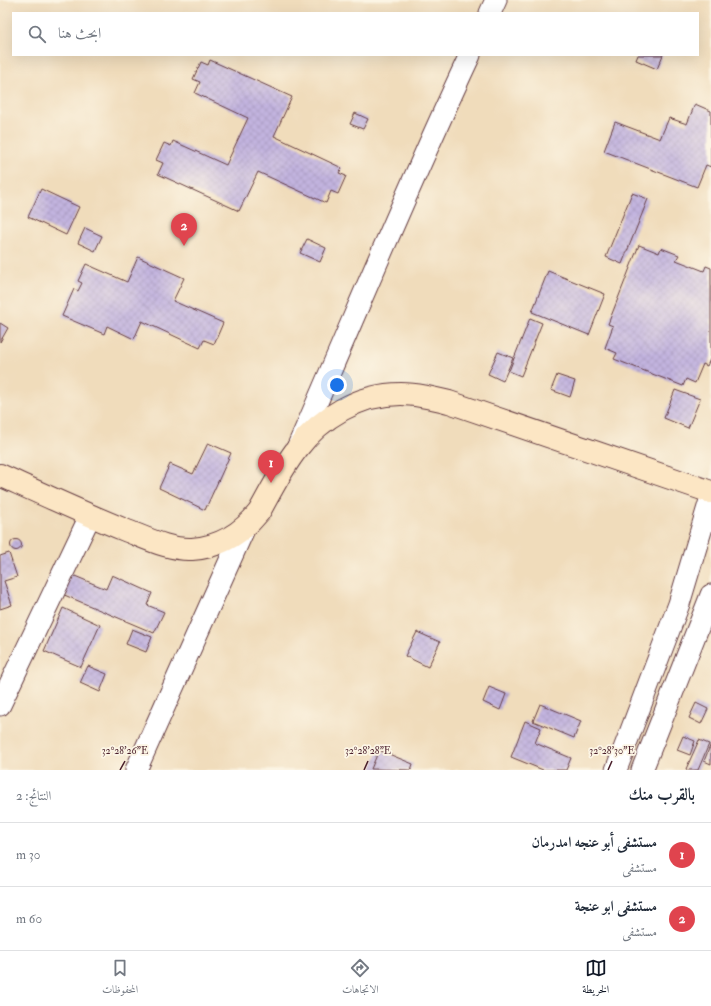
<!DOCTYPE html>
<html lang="ar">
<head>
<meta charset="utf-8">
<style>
  :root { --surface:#fff; --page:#f6f6f7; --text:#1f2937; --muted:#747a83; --line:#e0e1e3; --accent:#111827 }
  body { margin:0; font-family:"IM FELL Double Pica",Amiri,serif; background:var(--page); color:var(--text); direction:rtl }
  .you { position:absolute; left:337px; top:385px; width:14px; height:14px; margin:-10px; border:3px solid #fff; border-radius:50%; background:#1a73e8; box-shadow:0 0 0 6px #1a73e833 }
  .badge { display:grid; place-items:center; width:26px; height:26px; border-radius:50%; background:var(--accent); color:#fff; font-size:13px; font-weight:700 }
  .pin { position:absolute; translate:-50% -33px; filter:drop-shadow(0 1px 2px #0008) }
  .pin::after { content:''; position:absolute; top:21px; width:14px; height:12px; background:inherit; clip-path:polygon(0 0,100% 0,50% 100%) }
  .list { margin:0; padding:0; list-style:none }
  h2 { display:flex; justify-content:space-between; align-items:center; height:52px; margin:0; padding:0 16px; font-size:17px }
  h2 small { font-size:13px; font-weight:400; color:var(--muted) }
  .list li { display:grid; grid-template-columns:26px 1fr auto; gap:12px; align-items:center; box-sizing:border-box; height:64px; padding:0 16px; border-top:1px solid var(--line) }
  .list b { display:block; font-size:15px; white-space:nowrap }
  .list p { margin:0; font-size:13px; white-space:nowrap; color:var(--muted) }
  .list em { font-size:13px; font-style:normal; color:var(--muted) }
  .icon { flex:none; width:22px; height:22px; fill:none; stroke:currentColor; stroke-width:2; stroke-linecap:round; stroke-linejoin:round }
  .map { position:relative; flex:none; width:711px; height:770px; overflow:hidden; direction:ltr }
  .search { position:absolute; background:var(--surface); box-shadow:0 4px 16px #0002; left:12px; right:12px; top:12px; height:44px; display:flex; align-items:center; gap:10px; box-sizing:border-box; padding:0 14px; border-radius:0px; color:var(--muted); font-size:15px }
  .sheet { height:180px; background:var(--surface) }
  nav { display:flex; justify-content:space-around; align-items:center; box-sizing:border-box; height:56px; border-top:1px solid var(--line); background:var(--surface); font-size:11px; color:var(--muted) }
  nav a { display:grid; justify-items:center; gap:2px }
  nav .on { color:var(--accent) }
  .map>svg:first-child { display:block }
</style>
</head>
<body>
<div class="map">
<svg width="711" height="770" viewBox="0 0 711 770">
  <defs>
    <pattern id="building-cross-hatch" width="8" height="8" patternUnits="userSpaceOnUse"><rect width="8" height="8" fill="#c2b4df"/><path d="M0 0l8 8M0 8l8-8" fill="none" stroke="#a89ac0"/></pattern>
  </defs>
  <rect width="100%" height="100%" fill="#fcf5e5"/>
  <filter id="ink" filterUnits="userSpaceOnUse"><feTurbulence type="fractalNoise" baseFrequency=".025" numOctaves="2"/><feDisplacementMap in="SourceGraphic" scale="8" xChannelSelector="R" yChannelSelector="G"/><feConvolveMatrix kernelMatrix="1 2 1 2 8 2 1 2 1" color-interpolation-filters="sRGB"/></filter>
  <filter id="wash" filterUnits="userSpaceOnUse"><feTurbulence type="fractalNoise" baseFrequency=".012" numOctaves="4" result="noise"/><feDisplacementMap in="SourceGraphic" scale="16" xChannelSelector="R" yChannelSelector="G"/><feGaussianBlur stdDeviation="0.9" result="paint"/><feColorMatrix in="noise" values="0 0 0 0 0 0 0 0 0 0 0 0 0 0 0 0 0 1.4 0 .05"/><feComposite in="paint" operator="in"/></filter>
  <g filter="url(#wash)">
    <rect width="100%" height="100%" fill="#f0dcbb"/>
    <g id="blocks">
      <path fill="url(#building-cross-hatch)" d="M638,55h25l-6,14 -21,-9z
        M210,60l82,37 -18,39 68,32 -3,5 7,3 -8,18 -7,-3 -5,12 -68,-31 -19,39 -81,-37 5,-11 -7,-3 8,-17 7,3 2,-5 53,24 22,-47 -53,-25 5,-11 -7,-3 8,-17 7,3z
        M695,104l16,7v56l-5,-2 -9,22 -93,-36 11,-29 45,17 9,-21 18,6z
        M355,113l13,6 -5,10 -13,-5z
        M41,189l38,18 -13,28 -38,-18z
        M632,193l16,6 -26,65 -16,-7z
        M85,228l17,8 -7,15 -17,-8z
        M307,239l19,9 -6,14 -20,-9z
        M639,245l20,8 2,-5 18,7 -3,5 28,11 2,-5 5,2v89l-4,9 -4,-2 -8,19 -9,-4 -3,7 -69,-27 3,-6 -12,-5 8,-22 -5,-2z
        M138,257l46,21 -11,23 50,22 -9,21 -10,-4 -4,8 -58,-27 -8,18 -27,-13 -3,8 -42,-18 12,-27 4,2 4,-8 -4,-2 8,-17 41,18z
        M548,271l57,23 -16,41 -57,-23z
        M530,318l12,5 -21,53 -12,-5z
        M0,323l8,5 -8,14z
        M498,352l15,6 -10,23 -15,-7z
        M557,375l18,6 -5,16 -19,-7z
        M675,390l25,9 -12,29 -24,-10z
        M208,443l23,10 -26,57 -46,-22 11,-24 23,10z
        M10.5 545a5.5 5.5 0 1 1 11 0a5.5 5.5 0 1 1-11 0Z
        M9,553l8,24 -13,4 8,24 -12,4v-53z
        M70,574l36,15 6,-14 40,18 -5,12 17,7 -10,21 -92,-39z
        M63,608l37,17 -19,42 -37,-16z
        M132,629l20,8 -6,15 -20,-8z
        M417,632l23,10 -12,25 -23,-11z
        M88,666l19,8 -7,18 -20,-9z
        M489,687l17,7 -6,16 -17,-8z
        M696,703l12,6 -7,15 -12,-6z
        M540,704l41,17 -7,17 -41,-17z
        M525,721l16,7 -6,15 36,15 -5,12h-23l-32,-13z
        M683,736l12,5 -5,14 -13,-5z
        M699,740l10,4 -11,26h-10l-2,-1z
        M711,744v20l-7,-3z
        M379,750l34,14 -2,6 -40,-1z"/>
    </g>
  </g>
  <g filter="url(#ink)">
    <use href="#blocks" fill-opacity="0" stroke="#633b41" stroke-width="1"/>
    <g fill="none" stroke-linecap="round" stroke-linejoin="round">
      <g stroke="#633b41" stroke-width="23">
        <path id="street" d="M490,13l6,-13
          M298,446c57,-130 111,-262 172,-391
          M0,705l90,-189
          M136,770l109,-243
          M616,770l63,-166 32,-107
          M642,770l69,-175"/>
      </g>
      <g stroke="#633b41" stroke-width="24">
        <path id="secondary" d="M0,475c42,19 83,38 125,55 21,8 44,20 67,19 28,-2 50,-16 67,-37 12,-21 23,-44 38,-63 24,-32 62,-55 104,-55 16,0 32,4 48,8l262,90"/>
      </g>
      <use href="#street" stroke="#fff" stroke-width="21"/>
      <use href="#secondary" stroke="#fce6c4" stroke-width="22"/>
    </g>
  </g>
  <path fill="none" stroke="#4a1f2b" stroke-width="1.5" d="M120,770l5,-9M364,770l4,-9M608,770l4,-9"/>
  <g font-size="10" text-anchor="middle" fill="#4a1f2b" stroke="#fcf5e5" stroke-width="3.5" stroke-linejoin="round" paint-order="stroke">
    <text x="125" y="754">32°28'26"E</text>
    <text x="368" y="754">32°28'28"E</text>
    <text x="612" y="754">32°28'30"E</text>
  </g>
</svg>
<div class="you"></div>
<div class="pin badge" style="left:271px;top:483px;background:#e0444e">1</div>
<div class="pin badge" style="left:184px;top:246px;background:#e0444e">2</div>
<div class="search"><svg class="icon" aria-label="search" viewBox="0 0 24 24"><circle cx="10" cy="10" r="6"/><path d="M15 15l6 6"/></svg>ابحث هنا</div>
</div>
<section class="sheet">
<h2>بالقرب منك<small>النتائج: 2</small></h2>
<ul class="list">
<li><span class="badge" style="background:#e0444e">1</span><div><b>مستشفى أبو عنجه امدرمان</b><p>مستشفى</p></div><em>30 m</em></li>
<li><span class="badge" style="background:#e0444e">2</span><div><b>مستشفى ابو عنجة</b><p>مستشفى</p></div><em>60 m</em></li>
</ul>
</section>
<nav>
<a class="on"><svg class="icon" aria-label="map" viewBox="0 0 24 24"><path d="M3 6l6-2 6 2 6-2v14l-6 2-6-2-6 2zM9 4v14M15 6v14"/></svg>الخريطة</a>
<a><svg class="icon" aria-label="directions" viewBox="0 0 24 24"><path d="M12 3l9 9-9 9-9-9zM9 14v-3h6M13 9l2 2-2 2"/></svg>الاتجاهات</a>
<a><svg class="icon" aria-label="saved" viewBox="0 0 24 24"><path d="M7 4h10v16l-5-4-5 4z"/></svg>المحفوظات</a>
</nav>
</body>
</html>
